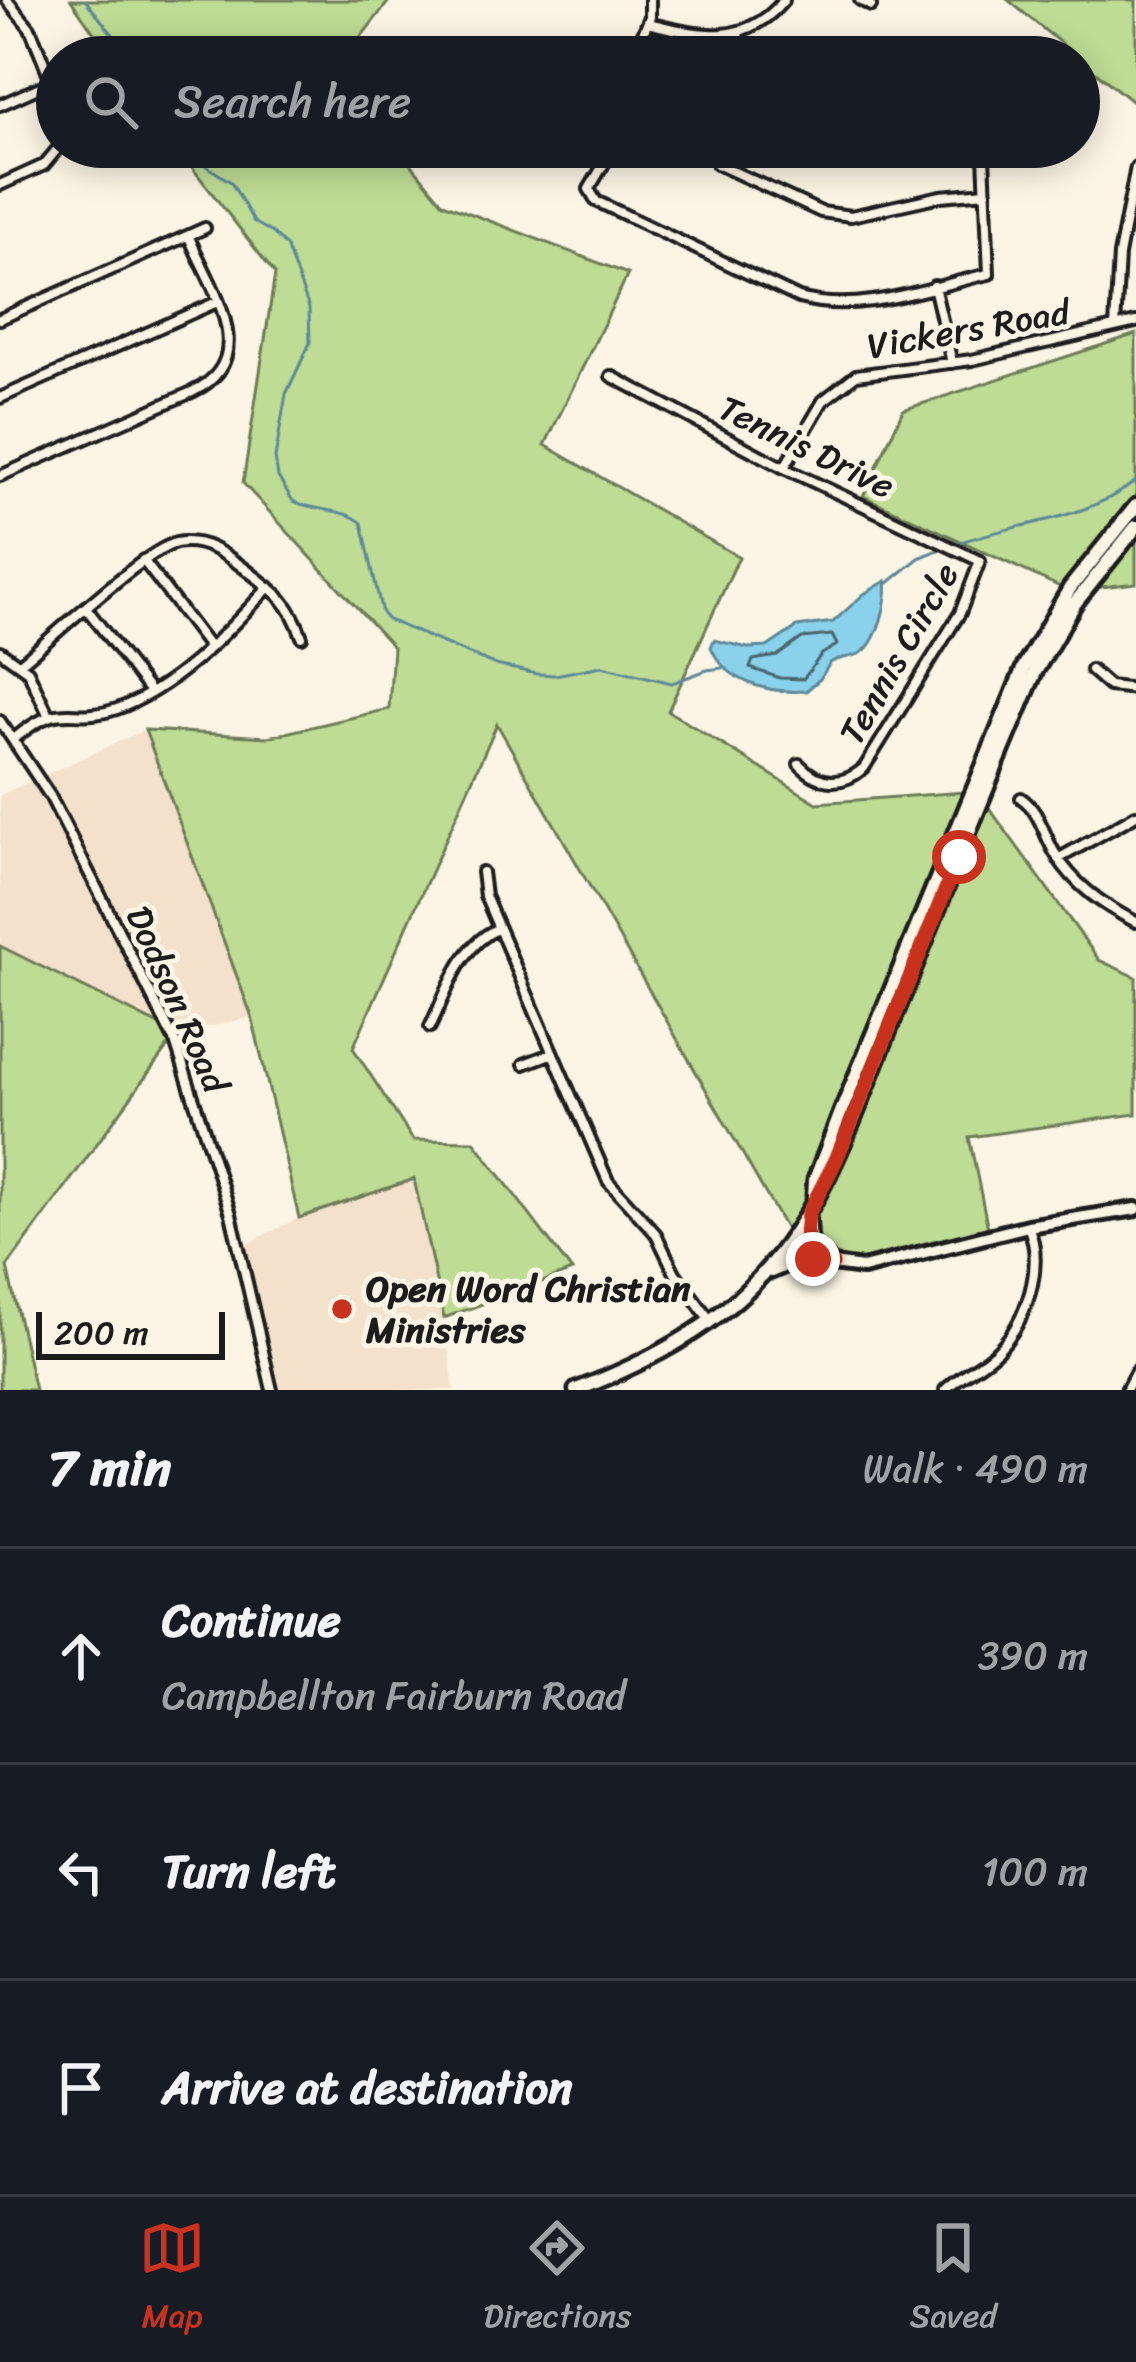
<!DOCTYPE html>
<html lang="en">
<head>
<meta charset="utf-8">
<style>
  :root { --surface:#171b24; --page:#20242c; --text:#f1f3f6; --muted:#9ea1a6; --line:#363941; --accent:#c8321e }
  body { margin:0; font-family:Sriracha,sans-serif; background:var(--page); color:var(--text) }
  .scale { position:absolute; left:36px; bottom:30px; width:189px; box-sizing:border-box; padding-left:12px; border:6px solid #1c1c1c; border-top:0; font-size:33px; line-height:42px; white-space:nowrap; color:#1c1c1c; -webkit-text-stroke:9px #fcf5e5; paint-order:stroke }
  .stop { position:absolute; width:36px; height:36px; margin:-27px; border:9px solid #c8321e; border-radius:50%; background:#fff }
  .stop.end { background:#c8321e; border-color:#fff; box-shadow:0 3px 12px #0008 }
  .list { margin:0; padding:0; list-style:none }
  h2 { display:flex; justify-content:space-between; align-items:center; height:156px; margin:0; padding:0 48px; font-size:51px }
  h2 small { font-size:39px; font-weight:400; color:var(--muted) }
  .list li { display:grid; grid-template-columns:78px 1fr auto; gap:36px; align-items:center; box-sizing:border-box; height:216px; padding:0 48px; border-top:3px solid var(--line) }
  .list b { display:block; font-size:45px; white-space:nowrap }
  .list p { margin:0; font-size:39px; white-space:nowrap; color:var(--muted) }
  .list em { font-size:39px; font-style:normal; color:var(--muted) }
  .icon { flex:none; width:66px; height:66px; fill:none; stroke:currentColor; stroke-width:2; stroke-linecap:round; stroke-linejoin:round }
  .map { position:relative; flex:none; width:1136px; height:1390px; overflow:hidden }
  .search { position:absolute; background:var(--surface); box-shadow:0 6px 30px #0003; left:36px; right:36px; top:36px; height:132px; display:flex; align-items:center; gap:30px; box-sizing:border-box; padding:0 42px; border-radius:66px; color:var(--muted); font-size:45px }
  .sheet { height:804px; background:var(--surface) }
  nav { display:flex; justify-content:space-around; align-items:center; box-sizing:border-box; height:168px; border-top:3px solid var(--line); background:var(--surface); font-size:33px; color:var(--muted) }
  nav a { display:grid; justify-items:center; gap:6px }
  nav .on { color:var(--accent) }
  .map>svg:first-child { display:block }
</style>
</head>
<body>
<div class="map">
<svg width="1136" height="1390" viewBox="0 0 1136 1390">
  <rect width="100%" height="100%" fill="#fcf5e5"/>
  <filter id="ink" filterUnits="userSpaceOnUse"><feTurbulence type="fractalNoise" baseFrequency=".00833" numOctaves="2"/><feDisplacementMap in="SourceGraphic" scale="24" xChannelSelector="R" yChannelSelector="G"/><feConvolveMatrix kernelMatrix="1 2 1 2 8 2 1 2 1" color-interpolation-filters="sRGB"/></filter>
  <g filter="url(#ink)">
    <path fill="#f4e1cc" d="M145,730l107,287 -75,17 -177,-88v-151z
      M414,1179l30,139 10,72h-177l-37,-143 59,-29z"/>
    <path fill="#bedc94" stroke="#6d7c58" stroke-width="3" d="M71,0h319l-45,57h-234z
      M1008,0h128v105z
      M176,147h221l46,56 185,71 -83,171 194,112 -71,154 149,92 160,-12 122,169 37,17v137l-167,23 21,101 -135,27 -28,-6 -39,-26 -291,-509 -144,324 60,92 61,1 98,130 -128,47 -30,-139 -115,39 -47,-201 -107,-287 123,7 121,-28 4,-62 -150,-164 32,-209z
      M1136,334v249l-67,8 -206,-95 40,-86z
      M0,946l177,88 -170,233 28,123h-35z"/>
    <path fill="#8ad2eb" stroke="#5e8998" stroke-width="3" d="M886,581c3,17 -8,64 -27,73 -9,4 -19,3 -29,9l-10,16 -14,12c-37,3 -81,-9 -95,-44l3,-7 34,8 19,-1 30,-20 36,-5 31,-28z"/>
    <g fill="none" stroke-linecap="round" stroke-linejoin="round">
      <path stroke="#48656f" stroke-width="3" d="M832,635l5,10 -15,9 -19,25 -23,-1 -30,-10 3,-8 24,-4 25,-18z"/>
      <path stroke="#5e8998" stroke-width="3" d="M85,0l46,57
        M191,147l15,19 25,16 23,40 19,11 13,13 23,62 1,35 -24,51 -11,64 3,19 15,24c22,11 53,7 69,22l20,90 6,7 108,45 41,9 18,1 47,-9 70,17 35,-13 15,-2
        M952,545c62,-23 130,-22 184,-64
        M888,583l31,-25 24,-10"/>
      <g stroke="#1c1c1c" stroke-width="16">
        <path id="minor" d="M7,0l23,28 27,67
          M860,0l11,6
          M648,23c52,13 98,24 136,-23
          M738,34l7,23
          M633,57l17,-40v-17
          M0,105l51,-23
          M614,147l-25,42 7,12 203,97c61,17 130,-11 190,-24l-5,-119
          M726,147l-9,17 104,48 30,4 90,-20 45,-4
          M0,185l44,-20 15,-18
          M934,286l18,77
          M0,319l205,-91
          M1115,327l4,-72 17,-88
          M611,376l173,92 196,93 -20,52 -96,155c-22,19 -45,17 -65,-4
          M0,398l217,-96
          M784,468l39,-67 33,-26 116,-15 164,-38
          M0,476l192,-84c71,-33 18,-105 -3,-155
          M143,560l66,87
          M87,609l64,84
          M0,651l28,20 20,43
          M21,663c31,-25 124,-113 155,-120 26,-5 48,10 68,25 31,24 45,31 58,69
          M1091,670l18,16 27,3
          M0,721l50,75 126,248 55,170 41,176
          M14,739c51,-43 54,-14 103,-30 60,-21 110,-77 152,-122
          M1021,798c19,13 23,38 35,57 19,31 48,51 80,67
          M1058,859l78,-44
          M482,872l3,24 123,285 48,53 19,39 35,47
          M430,1027c18,-37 30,-82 69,-99
          M524,1064l29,-11
          M945,1390c16,-16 37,-24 53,-40 29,-29 47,-85 30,-124
          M1126,1390l10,-19"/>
      </g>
      <g stroke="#1c1c1c" stroke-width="20">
        <path id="secondary" d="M789,1240l43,24 31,4 165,-42 108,-17"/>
      </g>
      <g stroke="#1c1c1c" stroke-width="21">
        <path id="primary" d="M814,1196l1,-16 27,-70 182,-443 46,-79 66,-82
          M808,1215l2,27 22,22
          M771,1271l28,-12 27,4
          M576,1390c66,-25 137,-61 185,-114 66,-71 97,-170 133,-258 47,-116 92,-232 141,-346l40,-69 61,-76"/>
      </g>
      <use href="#minor" stroke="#fcf5e5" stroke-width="8"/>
      <use href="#secondary" stroke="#fcf5e5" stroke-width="10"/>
      <use href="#primary" stroke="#fcf5e5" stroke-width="12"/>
    </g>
  </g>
  <g fill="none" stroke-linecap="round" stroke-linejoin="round" filter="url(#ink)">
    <path stroke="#c8321e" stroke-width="15" d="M813,1259l19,5 -22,-22 -4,-8 2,-20 28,-54 123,-303"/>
  </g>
  <circle fill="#c8321e" stroke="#fcf5e5" stroke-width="4.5" cx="342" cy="1309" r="12"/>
  <g text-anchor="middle" stroke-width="10" stroke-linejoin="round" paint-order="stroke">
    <g font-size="36" fill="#1c1c1c" stroke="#fcf5e5">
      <text transform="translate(968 328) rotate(-10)" y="13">Vickers Road</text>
      <text transform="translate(807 446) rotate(26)" y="13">Tennis Drive</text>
      <text transform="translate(898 653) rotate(-60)" y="13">Tennis Circle</text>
      <text transform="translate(178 999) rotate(66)" y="13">Dodson Road</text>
    </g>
    <g font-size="36" font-weight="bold" fill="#1c1c1c" stroke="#fcf5e5" text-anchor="start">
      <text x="366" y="1301">Open Word Christian<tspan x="366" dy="41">Ministries</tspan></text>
    </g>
  </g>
</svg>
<div class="scale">200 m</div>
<div class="stop" style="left:959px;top:857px"></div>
<div class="stop end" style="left:813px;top:1259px"></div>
<div class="search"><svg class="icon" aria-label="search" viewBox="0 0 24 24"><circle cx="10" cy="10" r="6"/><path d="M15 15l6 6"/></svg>Search here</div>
</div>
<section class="sheet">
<h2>7 min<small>Walk · 490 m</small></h2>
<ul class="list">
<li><svg class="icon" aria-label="ahead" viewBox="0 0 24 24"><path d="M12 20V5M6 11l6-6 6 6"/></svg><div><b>Continue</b><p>Campbellton Fairburn Road</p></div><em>390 m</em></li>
<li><svg class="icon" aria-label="left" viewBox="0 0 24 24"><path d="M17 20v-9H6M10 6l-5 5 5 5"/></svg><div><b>Turn left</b></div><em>100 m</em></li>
<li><svg class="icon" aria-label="arrive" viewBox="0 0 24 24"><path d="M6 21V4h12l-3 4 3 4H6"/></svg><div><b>Arrive at destination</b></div></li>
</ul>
</section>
<nav>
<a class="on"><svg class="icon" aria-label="map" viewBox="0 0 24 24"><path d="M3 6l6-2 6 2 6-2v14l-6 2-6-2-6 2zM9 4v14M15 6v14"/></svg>Map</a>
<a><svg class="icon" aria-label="directions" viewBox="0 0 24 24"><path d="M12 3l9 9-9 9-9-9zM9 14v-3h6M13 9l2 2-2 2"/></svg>Directions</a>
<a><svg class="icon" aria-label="saved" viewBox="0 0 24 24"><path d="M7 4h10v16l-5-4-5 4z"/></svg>Saved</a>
</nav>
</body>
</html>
